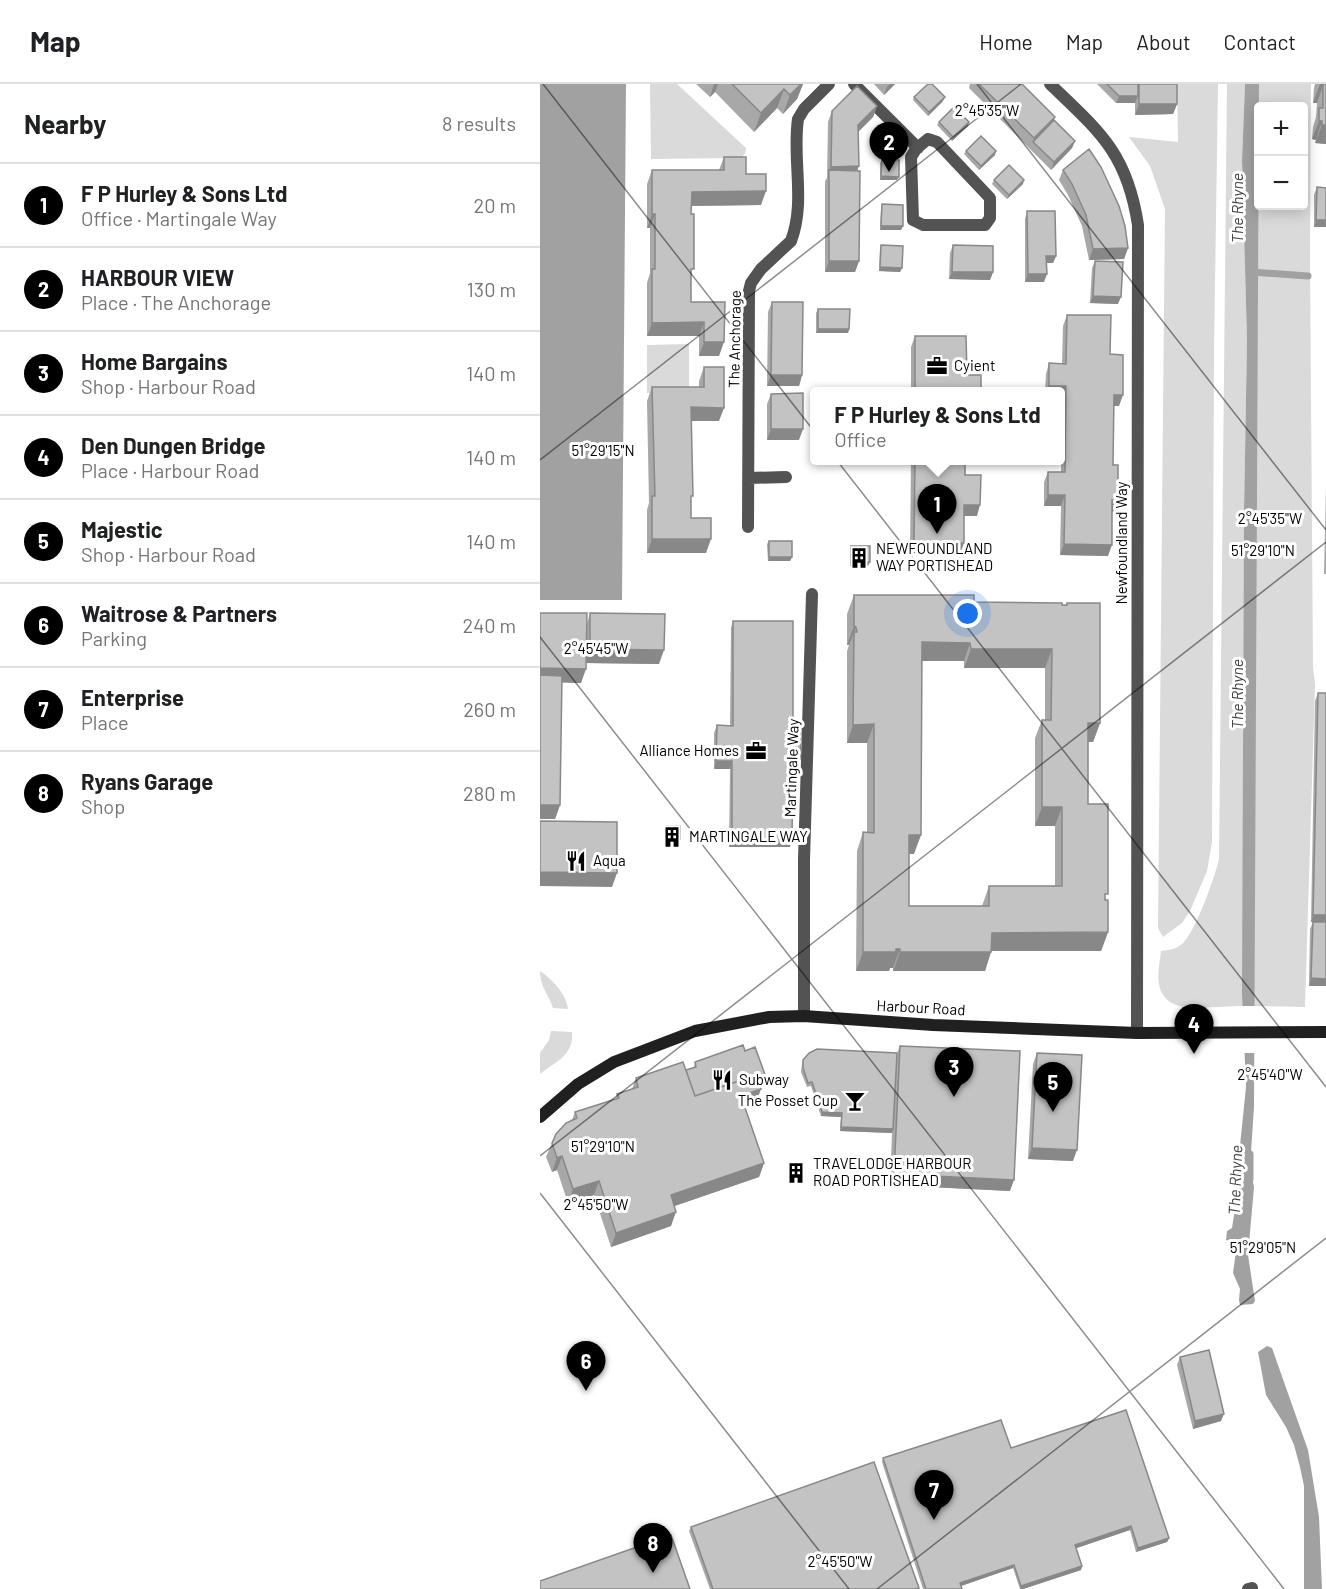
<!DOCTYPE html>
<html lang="en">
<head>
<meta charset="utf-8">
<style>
  :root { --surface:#fff; --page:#f6f6f6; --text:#202124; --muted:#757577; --line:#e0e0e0; --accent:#000 }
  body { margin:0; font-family:Barlow,sans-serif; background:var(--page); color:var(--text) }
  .controls { position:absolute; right:18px; top:18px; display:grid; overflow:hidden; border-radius:6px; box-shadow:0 3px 15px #0003 }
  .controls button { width:54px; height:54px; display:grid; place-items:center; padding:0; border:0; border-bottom:2px solid var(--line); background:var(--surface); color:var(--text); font:30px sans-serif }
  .you { position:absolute; left:428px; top:530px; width:21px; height:21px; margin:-15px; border:4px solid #fff; border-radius:50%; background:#1a73e8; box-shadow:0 0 0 9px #1a73e833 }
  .badge { display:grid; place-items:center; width:39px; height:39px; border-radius:50%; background:var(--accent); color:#fff; font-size:20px; font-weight:700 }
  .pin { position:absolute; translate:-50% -50px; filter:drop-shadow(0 2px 3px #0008) }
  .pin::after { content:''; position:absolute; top:32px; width:21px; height:18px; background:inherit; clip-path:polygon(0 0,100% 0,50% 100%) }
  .popup { position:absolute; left:270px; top:303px; width:255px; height:78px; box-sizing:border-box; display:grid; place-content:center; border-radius:6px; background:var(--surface); filter:drop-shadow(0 2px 4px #0005); font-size:20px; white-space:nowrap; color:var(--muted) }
  .popup b { font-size:22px; color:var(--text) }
  .popup::after { content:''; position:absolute; left:50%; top:100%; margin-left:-12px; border:12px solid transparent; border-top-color:var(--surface) }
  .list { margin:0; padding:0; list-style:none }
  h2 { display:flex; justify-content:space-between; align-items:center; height:78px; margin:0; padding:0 24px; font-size:26px }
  h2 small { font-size:20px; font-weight:400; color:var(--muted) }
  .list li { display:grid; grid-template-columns:39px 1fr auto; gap:18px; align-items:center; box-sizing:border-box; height:84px; padding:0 24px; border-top:2px solid var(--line) }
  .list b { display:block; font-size:22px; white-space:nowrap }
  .list p { margin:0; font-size:20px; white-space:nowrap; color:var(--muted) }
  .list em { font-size:20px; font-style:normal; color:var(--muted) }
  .map { position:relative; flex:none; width:786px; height:1505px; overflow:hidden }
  header { display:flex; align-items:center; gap:36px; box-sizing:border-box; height:84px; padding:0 30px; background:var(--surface); border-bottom:2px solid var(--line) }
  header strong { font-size:28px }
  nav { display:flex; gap:33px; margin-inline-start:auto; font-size:21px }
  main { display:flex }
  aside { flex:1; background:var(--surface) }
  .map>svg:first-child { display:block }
</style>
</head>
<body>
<header>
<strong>Map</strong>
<nav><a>Home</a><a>Map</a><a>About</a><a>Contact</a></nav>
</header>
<main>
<aside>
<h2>Nearby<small>8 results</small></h2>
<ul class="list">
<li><span class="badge">1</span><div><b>F P Hurley &amp; Sons Ltd</b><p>Office · Martingale Way</p></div><em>20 m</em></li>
<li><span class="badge">2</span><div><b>HARBOUR VIEW</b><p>Place · The Anchorage</p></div><em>130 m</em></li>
<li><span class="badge">3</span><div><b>Home Bargains</b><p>Shop · Harbour Road</p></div><em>140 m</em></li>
<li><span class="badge">4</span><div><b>Den Dungen Bridge</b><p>Place · Harbour Road</p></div><em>140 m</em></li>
<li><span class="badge">5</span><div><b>Majestic</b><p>Shop · Harbour Road</p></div><em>140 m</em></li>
<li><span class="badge">6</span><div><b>Waitrose &amp; Partners</b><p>Parking</p></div><em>240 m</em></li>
<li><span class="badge">7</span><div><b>Enterprise</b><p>Place</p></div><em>260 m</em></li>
<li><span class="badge">8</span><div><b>Ryans Garage</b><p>Shop</p></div><em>280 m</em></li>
</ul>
</aside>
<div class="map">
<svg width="786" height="1505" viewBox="0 0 786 1505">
  <rect width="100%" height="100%" fill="#fff"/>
  <path fill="#dadada" d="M110,0h27l69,64 -1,6 -5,4 -89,1z
    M637,0h41l-4,267 -2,491 -5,29 -17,40 -8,12 -19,14 -5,-9 7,-719 -15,-43 -21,-29 49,5z
    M687,0h18l-3,76 5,180 -3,171 -1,495c-17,0 -52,4 -67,-1 -9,-3 -16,-12 -17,-21 -2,-11 1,-23 2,-33 9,-1 16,-2 22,-8 13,-13 32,-66 36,-84z
    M719,0h52l-1,174 3,409 2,17 -10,323 -51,-1 -1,-5 5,-823v28h46v-100h-45z
    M149,260v49h-42v-48z
    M0,887c12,8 27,24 28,38l-15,-1c-5,-15 -13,-21 -13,-37z
    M11,947l21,1c2,23 -15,29 -32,42v-21l9,-13z"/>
  <path fill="#a1a1a1" d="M0,0h86l-4,516h-82z
    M705,0h14l-5,1023 -4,60 4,20 -6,68 7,46 -2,3 -13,1 -1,-5 1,-11 -7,-16 4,-29 -1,-2 -10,-2 1,-9 5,-3 7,-45 -1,-18 8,-78 -4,-94 2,-482 3,-171 -5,-180z
    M727,1262l5,2 36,102 11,67 3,72h-18v-103l-4,-19 -6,-22 -8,-18 -20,-32 -8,-43z"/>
  <path fill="#fff" d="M700,922h17l-1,47h-14z"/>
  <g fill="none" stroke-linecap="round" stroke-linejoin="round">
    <path stroke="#a1a1a1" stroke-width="7" d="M711,188l57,4
      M710,1070v25"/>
    <path stroke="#535353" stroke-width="12" d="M314,0l64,64
      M510,0c50,48 77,69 88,141l-1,808
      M388,55l9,3 53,56v20l-5,7h-62l-10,-5 -2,-63 5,-8z
      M209,394l37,-1
      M208,443l1,-236 2,-8 10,-14 30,-28c15,-39 1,-82 7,-122l6,-10 25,-25
      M264,932v-156l8,-266
      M708,1505l4,-1"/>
    <path stroke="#202020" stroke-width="12" d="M0,1033l38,-33 36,-22 81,-31 74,-14 35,-1 129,9 204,8 189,-1"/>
  </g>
  <path fill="#a8a8a8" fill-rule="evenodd" d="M156,0h107l-6,15 -14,15 -6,-6 -23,24 -39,-40 -5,5z
    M334,0h21l-11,11z
    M430,0h52l32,36 21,21 -3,7 -21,22 -82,-82z
    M557,0h80v20l-4,10 -38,1v-12h-19z
    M775,0h11v60l-11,-1 1,-3 -4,-1 1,-12 3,-10 1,-14h-4l1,-15z
    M374,13l29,4 -15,15 -15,-16z
    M337,22l-4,11 -15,15 -1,39 2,90 -4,11h-30v-91l2,-3 1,-56 4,-11z
    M399,38h30l-1,4 -16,15 -15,-16z
    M426,67l29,4 -16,15 -15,-16z
    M184,73l22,17 15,31 -70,1v96h34l-6,54h-20v-20h-52v-53l3,-10v-45h-3v-44l5,-14h67z
    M342,75l15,21h-17v-17z
    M523,86l65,78 -4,11 -35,1 -7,-34 -14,-31 -9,-15z
    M454,96l29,4 -16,15 -15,-15z
    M777,103l9,40h-12v-32z
    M342,120l21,22 -2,4h-21l1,-22z
    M487,127l29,45 -3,7h-6l-3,19h-19v-63z
    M341,161l21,23 -2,4 -21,-1 1,-22z
    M413,161l40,27 -3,8 -41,-1 1,-26z
    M555,177l23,43 -28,-1 2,-35z
    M232,218l30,73 -3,11h-32l1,-74z
    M278,225l31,20 -1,4h-32v-20z
    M527,231l43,39 9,52h-6v59l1,47h-2l-4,44 -48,-1 1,-49h-17v-24l4,-10h13l1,-75h-2v-5h-15l1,-18 3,-11 13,1 1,-38z
    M375,252l52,39 14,17h-70v-45z
    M164,283l15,54h-28v97l15,35h-59v-43l2,-7 -2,-102 5,-14h47v-6z
    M231,310l28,46h-32v-36z
    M371,376h54v15l12,41h-13l-4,38 -50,-1z
    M786,403v87h-2z
    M229,457l23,16 -2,4h-22l-1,-17z
    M311,462l17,20h-18v-16z
    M314,511l120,7 92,3 1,-2 33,120 -7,19h-5v62l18,96 2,32 -7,19h-110l-6,20h-92v-3h-3l-1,3h-33l1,-120 6,-19h4v-89h-20v-92l2,-6h-2v-31zM382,577h42v7h81v52h-3l-7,18v88h20v60h-66l-7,20h-73v-52h5z
    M0,529l47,11 3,-11 69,51 -73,-1 -5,20 -20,-1 -1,123 -5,14h-15z
    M193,537l60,107 7,31 -2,7h-5l-3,81h-61l1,-78h-16v-36l3,-8 13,1 1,-98z
    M778,609h8v293h-17l1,-57 3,-7h-2l4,-221z
    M127,742l13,13 -1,4h-14v-13z
    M360,962l110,145 -120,-6 2,-52 -52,-2 1,-14 -20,-1 -10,-30 -4,1 -6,-15 1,-8 1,-4 94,-7z
    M205,967l22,29 -1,4 -6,2 -4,17 -11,4 19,56 -5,14 -85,29 -3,20 -60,21 -17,-52 -26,8 -11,-33 -5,2 -6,-15 6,-14 20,-23 3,-8 41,-13 1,-5 15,-5 4,-11 50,-8 8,-3 1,-5z
    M497,969l36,108 -45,-2 5,-95z
    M252,1081l9,11 -7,3 -3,-10z
    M640,1273l41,64 -28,8 -16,-64z
    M471,1364l158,90 -2,4 -31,10 -6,-22 -54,18 6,18 -1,4 -58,19h-3l-7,-21 -52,18 1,3h-39l-41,-127 1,-4z
    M151,1443l228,61 -1,1h-208l-21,-58z"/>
  <path fill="#888" d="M174,0h4l-3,8 -5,5z
    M256,0h7l-6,15 -14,15 7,-19z
    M350,0h5l-11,11 3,-8z
    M780,0l3,1 -6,18h-4z
    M244,5l-7,19 -23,24 7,-19z
    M579,12h19l-3,7h-19z
    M405,13l-2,4 -15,15 1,-4z
    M599,20h38l-4,10 -38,1z
    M337,22l-4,11 -19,19 4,-11z
    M515,33l-4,11 -18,14 1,-4z
    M779,37h3l-6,19 -4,-1z
    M429,38l-1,4 -16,15 1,-4z
    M782,41h4v19l-11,-1z
    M535,57l-3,7 -21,22 3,-8z
    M456,67l-1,4 -16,15 2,-4z
    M319,82l-4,11 -26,-7 2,-3z
    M341,92l18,1 -2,3h-17z
    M484,96l-1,4 -16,15 2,-4z
    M226,107l-5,14 -74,1 5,-14z
    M112,130h3l-5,14h-3z
    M776,136h10v7h-12z
    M341,142h22l-2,4h-21z
    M588,164l-4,11 -35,1 4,-11z
    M506,172h10l-3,7h-9z
    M289,177h30l-4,11h-30z
    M340,183l22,1 -2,4 -21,-1z
    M412,188h41l-3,8 -41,-1z
    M488,190h19l-3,8h-19z
    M553,212l28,1 -3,7 -28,-1z
    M164,238l-5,14h-52l5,-13z
    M278,245h31l-1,4h-32z
    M164,258h20l-5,14h-20z
    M231,291h31l-3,11h-32z
    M509,302h17l-4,11h-2v-5h-13z
    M574,311h9l-4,11h-9z
    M151,323l33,1 -5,13h-33z
    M231,345h32l-4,11h-32z
    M508,411h17l-4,11h-17z
    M572,416l6,1 -4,11 -6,-1z
    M424,421h16l-3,11h-16z
    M112,455h59l-5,14h-59z
    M374,459h50l-4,11 -50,-1z
    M524,460l48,1 -4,11 -48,-1z
    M229,473h23l-2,4h-22z
    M311,478h19l-2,4h-18z
    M314,542l2,1 -7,18h-2z
    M382,558l48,1 -6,18h-49z
    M50,565l74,1 -5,14 -74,-1z
    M431,565h81l-7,19h-81z
    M0,584l46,1 -5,14 -41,-1z
    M548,639h12l-7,19h-12z
    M334,640l-7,19h-20l6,-18z
    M253,675h7l-2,7 -8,1z
    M176,677h16l-2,8h-16z
    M0,721h20l-5,14h-15z
    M502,723h20l-7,19h-20z
    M369,751h12l-7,19h-11z
    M127,755h13l-1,4h-14z
    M192,755l60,1 -2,7h-61z
    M0,788l77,1 -5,14 -72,-1z
    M773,831h13v8l-15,-1z
    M568,848l-7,19h-116l7,-18z
    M356,865h4l-7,19h-3l-1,3h-33l7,-19z
    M360,868h91l-6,19h-92z
    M771,894l15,1v7h-17z
    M227,996l-1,4 -76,26z
    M221,1005l-5,14 -20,7 5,-14z
    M282,1028l20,1 -1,4 -20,-1z
    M301,1043l52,2 -1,4 -52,-2z
    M492,1064l45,2 -4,11 -45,-2z
    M22,1072l-5,14 -5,2 5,-14z
    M224,1079l-5,14 -93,32 5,-14z
    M263,1088l-2,4 -7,3 2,-4z
    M354,1090l120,6 -4,11 -120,-6z
    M59,1097l-5,14 -26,8 5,-14z
    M136,1128l-5,14 -60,21 5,-14z
    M684,1330l-3,7 -28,8 2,-8z
    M591,1442l-1,4 -56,19 1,-4z
    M629,1454l-2,4 -31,10 2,-4z
    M474,1481l-1,3 -55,19 2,-4z
    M542,1482l-1,4 -58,19h-3l1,-3z"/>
  <path fill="#c3c3c3" stroke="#888" stroke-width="1.5" fill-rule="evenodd" d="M192,0h69l-11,11 -6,-6 -23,24z
    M388,0h4l13,13 -16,15 -15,-15z
    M439,0h43l33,33 -21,21z
    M567,0h31v12h-19z
    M599,0h38v20h-38z
    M780,0h6v41h-4v-4h-3v-13h4v-23z
    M317,2l20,20 -19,19 1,41 -28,1 1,-56z
    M414,23l15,15 -16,15 -14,-15z
    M514,36l21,21 -21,21 -21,-20z
    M441,52l15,15 -15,15 -15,-15z
    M549,65l12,18 18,39 6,20 3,22 -35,1 -7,-34 -14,-31 -9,-14z
    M184,73h22v17h20v17l-74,1 -1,22h3v55h-3v33h34l-1,40h-20v-20l-52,1v-54h3v-55h-3v-44h72z
    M342,75l17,1v17l-18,-1z
    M469,81l15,15 -15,15 -15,-15z
    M289,86l31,1 -1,90h-30z
    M777,103l9,1v32h-10z
    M342,120l21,1v21h-22z
    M487,127h28l1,45h-10l1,18h-19z
    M341,161l22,1 -1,22 -22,-1z
    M413,161l40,1v26h-41z
    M555,177l28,1 -2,35 -28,-1z
    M232,218h31l-1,73h-31z
    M278,225h32l-1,20h-31z
    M527,231h44l-1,39 13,1v40h-9l-1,70h5v36l-6,-1v45l-48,-1 1,-49h-17v-23h17l1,-86h-17v-23l17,1z
    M375,252h51l1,37 -2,2h16v17h-66z
    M164,283h20v41l-33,-1 2,89h-2v22h20v21h-59v-43h3l-3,-109h52z
    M263,309v36h-32v-35z
    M375,376h50v15h16l-1,30h-16v38h-50z
    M229,457h23v16h-23z
    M311,462h19v16h-19z
    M314,511h120v7l88,1v2h5v-2h33v120h-12v81h20v90h-3v6h3v32l-116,1 -1,19h-91v-3h-4v3h-33v-120l11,1v-109l-21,1 1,-93h3l-1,-5 -2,-1zM382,558l48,1 1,6h81l-1,71h-9v87h20v79h-73v20h-80v-71h12z
    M0,529h47l-1,56 -46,-1z
    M50,529l75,1 -1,36 -74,-1z
    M193,537h60v107h8l-1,31h-7l-1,81 -60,-1v-78h-16l1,-36 16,1z
    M0,591l22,1 -2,129h-20z
    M778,609h8v222h-13z
    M0,737l77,1v51l-77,-1z
    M127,742h13v13h-13z
    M773,838h13v57l-15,-1z
    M203,961l2,6 10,-4 12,33 -8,3 -3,-8 -61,21 -9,-26 10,-3 -1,-5z
    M360,962l120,5 -6,129 -120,-6z
    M277,965l80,4 -4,76 -52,-2 1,-14 -20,-1 -10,-30 -4,1 -5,-15v-8l6,-7z
    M497,969l45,2 -5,95 -45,-2z
    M143,978l12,34 61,-21 5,14 -20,7 23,67 -93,32 5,17 -60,21 -17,-52 -26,8 -11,-33 -5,2 -5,-15 4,-9 10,-11 11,-5 -2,-6 44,-14 -2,-4 21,-7 -2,-9z
    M259,1079l4,9 -7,3 -4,-10z
    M669,1266l15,64 -29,7 -15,-64z
    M586,1326l43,128 -31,10 -7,-22 -56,19 7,21 -61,20 -7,-21 -54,18 2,6h-36l-43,-131 118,-38 10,28z
    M334,1378l45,126 -4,1h-202l-22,-62z
    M131,1451l19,54h-150v-8z"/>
  <path fill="none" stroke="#000" stroke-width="1.5" stroke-opacity="0.45" d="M3,0l783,1003M437,0l349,446M0,376l481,-376M0,553l744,952M0,1072l786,-614M0,1109l309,396M337,1505l449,-351"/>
  <defs>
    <g id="office-bare" transform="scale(1.62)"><path d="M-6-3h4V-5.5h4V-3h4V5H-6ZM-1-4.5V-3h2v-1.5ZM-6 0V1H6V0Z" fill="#000" stroke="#fff" stroke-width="2.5" paint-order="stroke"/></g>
    <g id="building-bare" transform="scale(1.62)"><path d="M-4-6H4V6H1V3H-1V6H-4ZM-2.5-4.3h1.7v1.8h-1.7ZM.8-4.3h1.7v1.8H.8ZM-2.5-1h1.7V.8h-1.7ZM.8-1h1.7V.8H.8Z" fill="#000" stroke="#fff" stroke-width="2.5" paint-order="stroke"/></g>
    <g id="restaurant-bare" transform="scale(1.62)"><path d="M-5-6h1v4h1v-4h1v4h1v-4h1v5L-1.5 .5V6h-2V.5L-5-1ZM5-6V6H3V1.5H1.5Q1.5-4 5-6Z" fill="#000" stroke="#fff" stroke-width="2.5" paint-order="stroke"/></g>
    <g id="bar-bare" transform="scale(1.62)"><path d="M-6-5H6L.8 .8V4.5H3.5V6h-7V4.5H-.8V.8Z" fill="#000" stroke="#fff" stroke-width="2.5" paint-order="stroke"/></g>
  </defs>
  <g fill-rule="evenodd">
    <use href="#office-bare" x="397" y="282"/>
    <use href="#building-bare" x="319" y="474"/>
    <use href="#office-bare" x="216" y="667"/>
    <use href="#building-bare" x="132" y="753"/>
    <use href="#restaurant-bare" x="36" y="777"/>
    <use href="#restaurant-bare" x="182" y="996"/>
    <use href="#bar-bare" x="315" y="1017"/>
    <use href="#building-bare" x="256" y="1089"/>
  </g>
  <g text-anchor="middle" stroke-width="6" stroke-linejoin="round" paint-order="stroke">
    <g font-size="15" fill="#000" stroke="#fff">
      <text transform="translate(195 255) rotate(-89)" y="5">The Anchorage</text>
      <text transform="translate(582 459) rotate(-90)" y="5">Newfoundland Way</text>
      <text transform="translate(252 684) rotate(-88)" y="5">Martingale Way</text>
      <text transform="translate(381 924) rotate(3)" y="5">Harbour Road</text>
    </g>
    <g font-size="15" fill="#000" stroke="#fff" text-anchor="start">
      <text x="414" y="287">Cyient</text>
      <text x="336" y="470">NEWFOUNDLAND<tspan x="336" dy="17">WAY PORTISHEAD</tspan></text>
      <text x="199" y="672" text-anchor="end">Alliance Homes</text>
      <text x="149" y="758">MARTINGALE WAY</text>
      <text x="53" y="782">Aqua</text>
      <text x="199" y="1001">Subway</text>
      <text x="298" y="1022" text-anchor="end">The Posset Cup</text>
      <text x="273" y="1085">TRAVELODGE HARBOUR<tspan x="273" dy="17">ROAD PORTISHEAD</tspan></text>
    </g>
    <g font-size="16" font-style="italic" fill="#424242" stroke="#fff">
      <text transform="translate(697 124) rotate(-90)" y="6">The Rhyne</text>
      <text transform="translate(697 610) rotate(-90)" y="6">The Rhyne</text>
      <text transform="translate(695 1096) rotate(-88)" y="6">The Rhyne</text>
    </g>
  </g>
  <g font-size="15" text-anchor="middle" fill="#000" stroke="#fff" stroke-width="6" stroke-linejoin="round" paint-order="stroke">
    <text x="447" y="32">2°45'35"W</text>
    <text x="63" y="372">51°29'15"N</text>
    <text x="730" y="440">2°45'35"W</text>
    <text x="723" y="472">51°29'10"N</text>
    <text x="56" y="570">2°45'45"W</text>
    <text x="730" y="996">2°45'40"W</text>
    <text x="63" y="1068">51°29'10"N</text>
    <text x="56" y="1126">2°45'50"W</text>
    <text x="723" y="1169">51°29'05"N</text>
    <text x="300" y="1483">2°45'50"W</text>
  </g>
</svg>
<div class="controls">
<button>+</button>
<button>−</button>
</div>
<div class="you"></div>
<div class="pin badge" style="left:397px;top:450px">1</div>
<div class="popup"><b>F P Hurley &amp; Sons Ltd</b>Office</div>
<div class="pin badge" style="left:349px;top:88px">2</div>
<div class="pin badge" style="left:414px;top:1013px">3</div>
<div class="pin badge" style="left:654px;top:970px">4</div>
<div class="pin badge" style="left:513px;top:1028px">5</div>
<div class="pin badge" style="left:46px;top:1307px">6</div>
<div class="pin badge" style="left:394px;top:1436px">7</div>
<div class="pin badge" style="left:113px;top:1489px">8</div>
</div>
</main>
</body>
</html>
